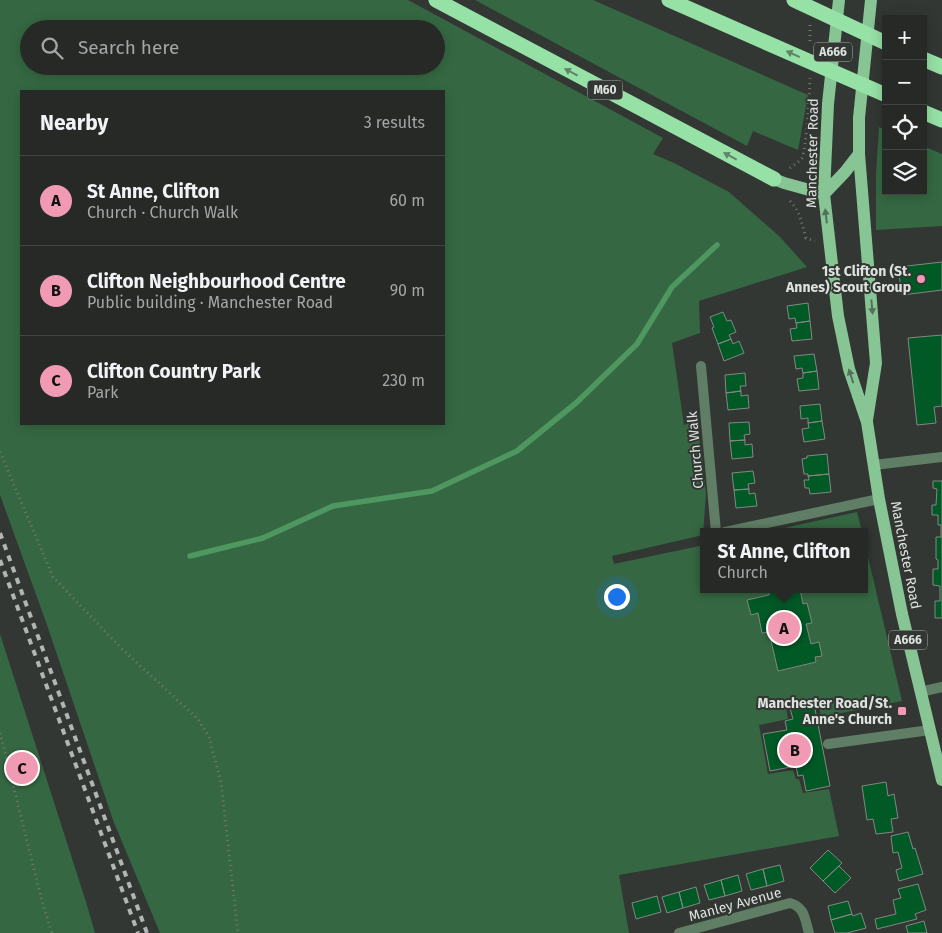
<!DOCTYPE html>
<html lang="en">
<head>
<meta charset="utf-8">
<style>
  :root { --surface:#262926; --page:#323532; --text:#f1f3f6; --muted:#a4a6a7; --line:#424543; --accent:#f09ab4 }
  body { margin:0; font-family:"Fira Sans",sans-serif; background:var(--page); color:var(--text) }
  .controls { position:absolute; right:15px; top:15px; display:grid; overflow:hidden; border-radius:0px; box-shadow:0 2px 12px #0003 }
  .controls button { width:45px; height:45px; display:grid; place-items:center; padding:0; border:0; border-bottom:1px solid var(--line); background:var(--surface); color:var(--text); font:25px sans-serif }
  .you { position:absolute; left:616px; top:596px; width:18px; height:18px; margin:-12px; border:4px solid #fff; border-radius:50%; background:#1a73e8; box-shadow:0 0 0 8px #1a73e833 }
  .badge { display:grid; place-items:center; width:32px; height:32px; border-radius:50%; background:var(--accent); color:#111; font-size:16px; font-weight:700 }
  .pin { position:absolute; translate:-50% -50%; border:2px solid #fff; box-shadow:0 1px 5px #0006 }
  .popup { position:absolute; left:700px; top:528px; width:168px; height:65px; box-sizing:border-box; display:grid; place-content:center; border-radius:0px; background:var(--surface); filter:drop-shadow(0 1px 4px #0005); font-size:16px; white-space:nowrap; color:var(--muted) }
  .popup b { font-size:19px; color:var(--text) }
  .popup::after { content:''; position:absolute; left:50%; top:100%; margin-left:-10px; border:10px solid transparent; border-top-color:var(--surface) }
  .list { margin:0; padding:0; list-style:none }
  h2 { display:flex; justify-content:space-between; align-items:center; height:65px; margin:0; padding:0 20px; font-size:21px }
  h2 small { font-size:16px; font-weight:400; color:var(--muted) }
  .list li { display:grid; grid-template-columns:32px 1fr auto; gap:15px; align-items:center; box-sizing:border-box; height:90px; padding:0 20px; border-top:1px solid var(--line) }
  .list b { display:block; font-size:19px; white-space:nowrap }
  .list p { margin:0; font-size:16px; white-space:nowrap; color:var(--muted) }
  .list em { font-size:16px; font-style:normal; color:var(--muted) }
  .icon { flex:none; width:28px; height:28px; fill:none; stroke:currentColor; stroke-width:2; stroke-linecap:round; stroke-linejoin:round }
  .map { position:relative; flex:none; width:942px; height:933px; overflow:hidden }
  .search { position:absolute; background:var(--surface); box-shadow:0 2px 12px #0003; left:20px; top:20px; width:425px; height:55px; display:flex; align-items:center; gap:12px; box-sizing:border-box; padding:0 18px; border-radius:28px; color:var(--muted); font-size:19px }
  .panel { position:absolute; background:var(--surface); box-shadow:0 2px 12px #0003; left:20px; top:90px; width:425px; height:335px; border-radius:0px }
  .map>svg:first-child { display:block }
</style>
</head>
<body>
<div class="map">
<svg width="942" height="933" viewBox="0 0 942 933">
  <rect width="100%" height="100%" fill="#323733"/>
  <path fill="#356842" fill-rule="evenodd" d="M0,0h408l255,138 -10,16 21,9 55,29 51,45 27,30 -108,34 1,32 -28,10 12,82 13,-4 9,72 -3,42 -91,21 2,8 90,-19v44h65v6l-22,5 11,13 4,20 7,-1 10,39 37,-9 -1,-5 6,-1 -10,-12 -5,-20 5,-1 -8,-19 -14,-11 -1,-4h76v-49l38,161 -81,16 -3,-16 -32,6 2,12 -29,6 9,49 25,-4 3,9h3l4,14 26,-4 10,47 -220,39 10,58h-469l-47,-113 -67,-198 -46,-127zM29,29h407v37h-407zM21,91h423v333h-423z
    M475,0h118l215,95 -10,55 -45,-19 -6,15z
    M879,127l7,3v61h37v-45l19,8v72l-66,4v-56z
    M857,512l5,20h-96z
    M0,634l86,268 9,31h-95z"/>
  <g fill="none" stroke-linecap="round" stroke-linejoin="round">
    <path stroke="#4e9760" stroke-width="5.5" d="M190,556l73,-18 70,-32 99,-15 85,-40 59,-48 61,-59 35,-57 45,-42"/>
  </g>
  <path fill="#015926" stroke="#828882" d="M942,262v28l-40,5 -4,-28z
    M808,303l2,18 -14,2 -1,-5 -6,1 -2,-13z
    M723,312l4,9 4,-1 5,12 -7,3 2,4 -13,5 -6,-16 2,-1 -4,-10z
    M810,321l2,18 -20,2 -2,-12 7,-1 -1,-5z
    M942,335v71l-8,1 2,16 -19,2 -9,-87z
    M731,339l2,5 6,-3 5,12 -20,8 -6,-17z
    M814,354l3,17 -14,2 -1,-5 -6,1 -2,-13z
    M817,371l2,18 -20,2 -2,-12 6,-1v-5z
    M745,373l1,13h-6l1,5 -15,2 -1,-18z
    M741,391v5l7,-1 1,13 -21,2 -2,-17z
    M820,404l2,17 -14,2v-5l-7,1 -1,-13z
    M822,421l3,18 -21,3 -2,-13 7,-1 -1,-5z
    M749,422l1,12 -6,1 1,5 -15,1 -1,-18z
    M745,440v5l7,-1 1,13 -21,2 -2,-18z
    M827,454l2,20 -21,2v-2h-4l-2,-15 5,-1v-2z
    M753,471l2,12 -7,1 1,5 -15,1 -2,-17z
    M829,474l2,18 -21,2 -1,-6h-4l-1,-8h5l-1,-4z
    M933,481h9v137h-7v-17h5v-15l-7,-1v-16h5v-9l-2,-1v-22h5v-12h-3v-10h-6v-10h4l1,-16 -4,-1z
    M749,489v5l6,-1 2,13 -21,2 -2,-18z
    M769,589h19l1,4 11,-3 3,14 4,-1 5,20 -6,1 5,20 8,-2 3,14 -7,1 1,5 -38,9 -9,-39 -7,1 -4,-20 -7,2 -4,-15 22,-5z
    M814,704l16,82 -24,5 -3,-16 -5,1 -2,-10 -26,5 -7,-37 24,-4 -2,-9 8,-2 -3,-11z
    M886,782l2,14 6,-2 4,24 -7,1 2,13 -17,2 -3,-15 -6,1 -5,-34z
    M908,832l5,17 2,-1 8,26 -24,7 -3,-11 6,-2 -4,-16 -5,1 -2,-17z
    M828,850l14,13 -19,18 -13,-13z
    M780,865l4,16 -17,5 -4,-17z
    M839,866l12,12 -16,15 -12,-12z
    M763,869l4,17 -16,4 -5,-16z
    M738,875l4,16 -17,5 -4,-16z
    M721,880l4,16 -16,4 -5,-15z
    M918,884l8,26 -11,4 2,5 -40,10 -2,-10 21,-5 -3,-14 8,-2 -3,-9z
    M696,887l4,16 -17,5 -4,-16z
    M679,892l4,16 -16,5 -5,-16z
    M657,896l4,16 -25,7 -4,-16z
    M848,901l4,13 -21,6 -3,-14z
    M861,913l5,15 -19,5h-12l-4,-13 21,-6 1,2z
    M924,921l3,12h-19l-2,-7z"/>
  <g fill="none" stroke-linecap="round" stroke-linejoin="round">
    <path stroke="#737874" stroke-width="3" stroke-dasharray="1 4" stroke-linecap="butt" d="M810,25v19
      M790,168c4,-3 9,-6 12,-10 4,-7 8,-69 8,-80
      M790,201c10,10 12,23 16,37l9,3
      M0,452l53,125 69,72 76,70 11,18 12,45 17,151
      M0,733l42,168 10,32"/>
    <path stroke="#607e66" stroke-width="10" d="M920,692l22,-5
      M828,744l102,-14"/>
    <path stroke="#607e66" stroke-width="10" d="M701,366l15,166
      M874,465l68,-8
      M725,532l154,-33
      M679,933l111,-30c15,4 15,17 19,30"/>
    <path stroke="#87c594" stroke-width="12" d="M839,0l-11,104 -4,90 14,122 11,53 18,53 12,77 23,115 40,166
      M774,179l10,4 40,11 21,-22 14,-18
      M867,420l9,-57 -17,-209v-36l12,-118"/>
    <path stroke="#96e1a6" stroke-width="15" d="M436,0l338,179
      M669,0l217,95
      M794,0l92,43
      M923,59l19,8
      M923,112l19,8"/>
    <path stroke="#b1b6b2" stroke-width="4" stroke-dasharray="6 6" stroke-linecap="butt" d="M0,533l147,400
      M0,560l138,373"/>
  </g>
  <defs><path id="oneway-solid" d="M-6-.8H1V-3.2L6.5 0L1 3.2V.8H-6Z" transform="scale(1.25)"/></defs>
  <g fill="#5f8467">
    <use href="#oneway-solid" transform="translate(793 54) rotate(-156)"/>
    <use href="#oneway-solid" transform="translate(571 72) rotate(-152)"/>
    <use href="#oneway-solid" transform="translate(730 156) rotate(-152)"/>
  </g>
  <g fill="#54705a">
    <use href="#oneway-solid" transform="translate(826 216) rotate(-97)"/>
    <use href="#oneway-solid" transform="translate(872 307) rotate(85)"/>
    <use href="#oneway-solid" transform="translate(851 376) rotate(-108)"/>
  </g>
  <g fill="#f09ab4" stroke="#323733" stroke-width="2">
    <circle cx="921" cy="279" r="5"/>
    <rect x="897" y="706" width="10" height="10" rx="2.5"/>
  </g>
  <g text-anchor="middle" stroke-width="4" stroke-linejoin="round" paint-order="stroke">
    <g fill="#323733" stroke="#aaafab" stroke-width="1">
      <rect x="814" y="42.5" width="38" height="19" rx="4"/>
      <rect x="587.5" y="80.5" width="35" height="19" rx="4"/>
      <rect x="889" y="630.5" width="38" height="19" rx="4"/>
    </g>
    <g font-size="12" font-weight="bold" fill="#dee2df">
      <text x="833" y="56">A666</text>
      <text x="605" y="94">M60</text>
      <text x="908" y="644">A666</text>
    </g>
    <g font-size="14" fill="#dee2df" stroke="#323733">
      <text transform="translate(812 153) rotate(-89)" y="5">Manchester Road</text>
      <text transform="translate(695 450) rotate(-95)" y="5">Church Walk</text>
      <text transform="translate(906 555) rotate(79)" y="5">Manchester Road</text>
      <text transform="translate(735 904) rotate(-15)" y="5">Manley Avenue</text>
    </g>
    <g font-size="14" font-weight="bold" fill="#dee2df" stroke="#323733" text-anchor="end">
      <text x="911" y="276">1st Clifton (St.<tspan x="911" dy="16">Annes) Scout Group</tspan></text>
      <text x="892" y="708">Manchester Road/St.<tspan x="892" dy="16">Anne's Church</tspan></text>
    </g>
  </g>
</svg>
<div class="controls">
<button>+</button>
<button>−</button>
<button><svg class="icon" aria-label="locate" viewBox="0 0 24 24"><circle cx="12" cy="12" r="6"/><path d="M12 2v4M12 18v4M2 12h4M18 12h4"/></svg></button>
<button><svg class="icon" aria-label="layers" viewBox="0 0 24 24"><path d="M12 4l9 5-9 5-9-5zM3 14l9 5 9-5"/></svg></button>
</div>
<div class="you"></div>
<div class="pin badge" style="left:784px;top:628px">A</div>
<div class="popup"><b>St Anne, Clifton</b>Church</div>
<div class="pin badge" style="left:795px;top:750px">B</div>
<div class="pin badge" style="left:22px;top:768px">C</div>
<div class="search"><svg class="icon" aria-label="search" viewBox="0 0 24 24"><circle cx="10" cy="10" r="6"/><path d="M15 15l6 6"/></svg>Search here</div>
<section class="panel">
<h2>Nearby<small>3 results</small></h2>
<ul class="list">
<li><span class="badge">A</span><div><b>St Anne, Clifton</b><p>Church · Church Walk</p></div><em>60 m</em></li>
<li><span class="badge">B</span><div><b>Clifton Neighbourhood Centre</b><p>Public building · Manchester Road</p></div><em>90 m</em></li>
<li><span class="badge">C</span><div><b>Clifton Country Park</b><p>Park</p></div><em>230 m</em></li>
</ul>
</section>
</div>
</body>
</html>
